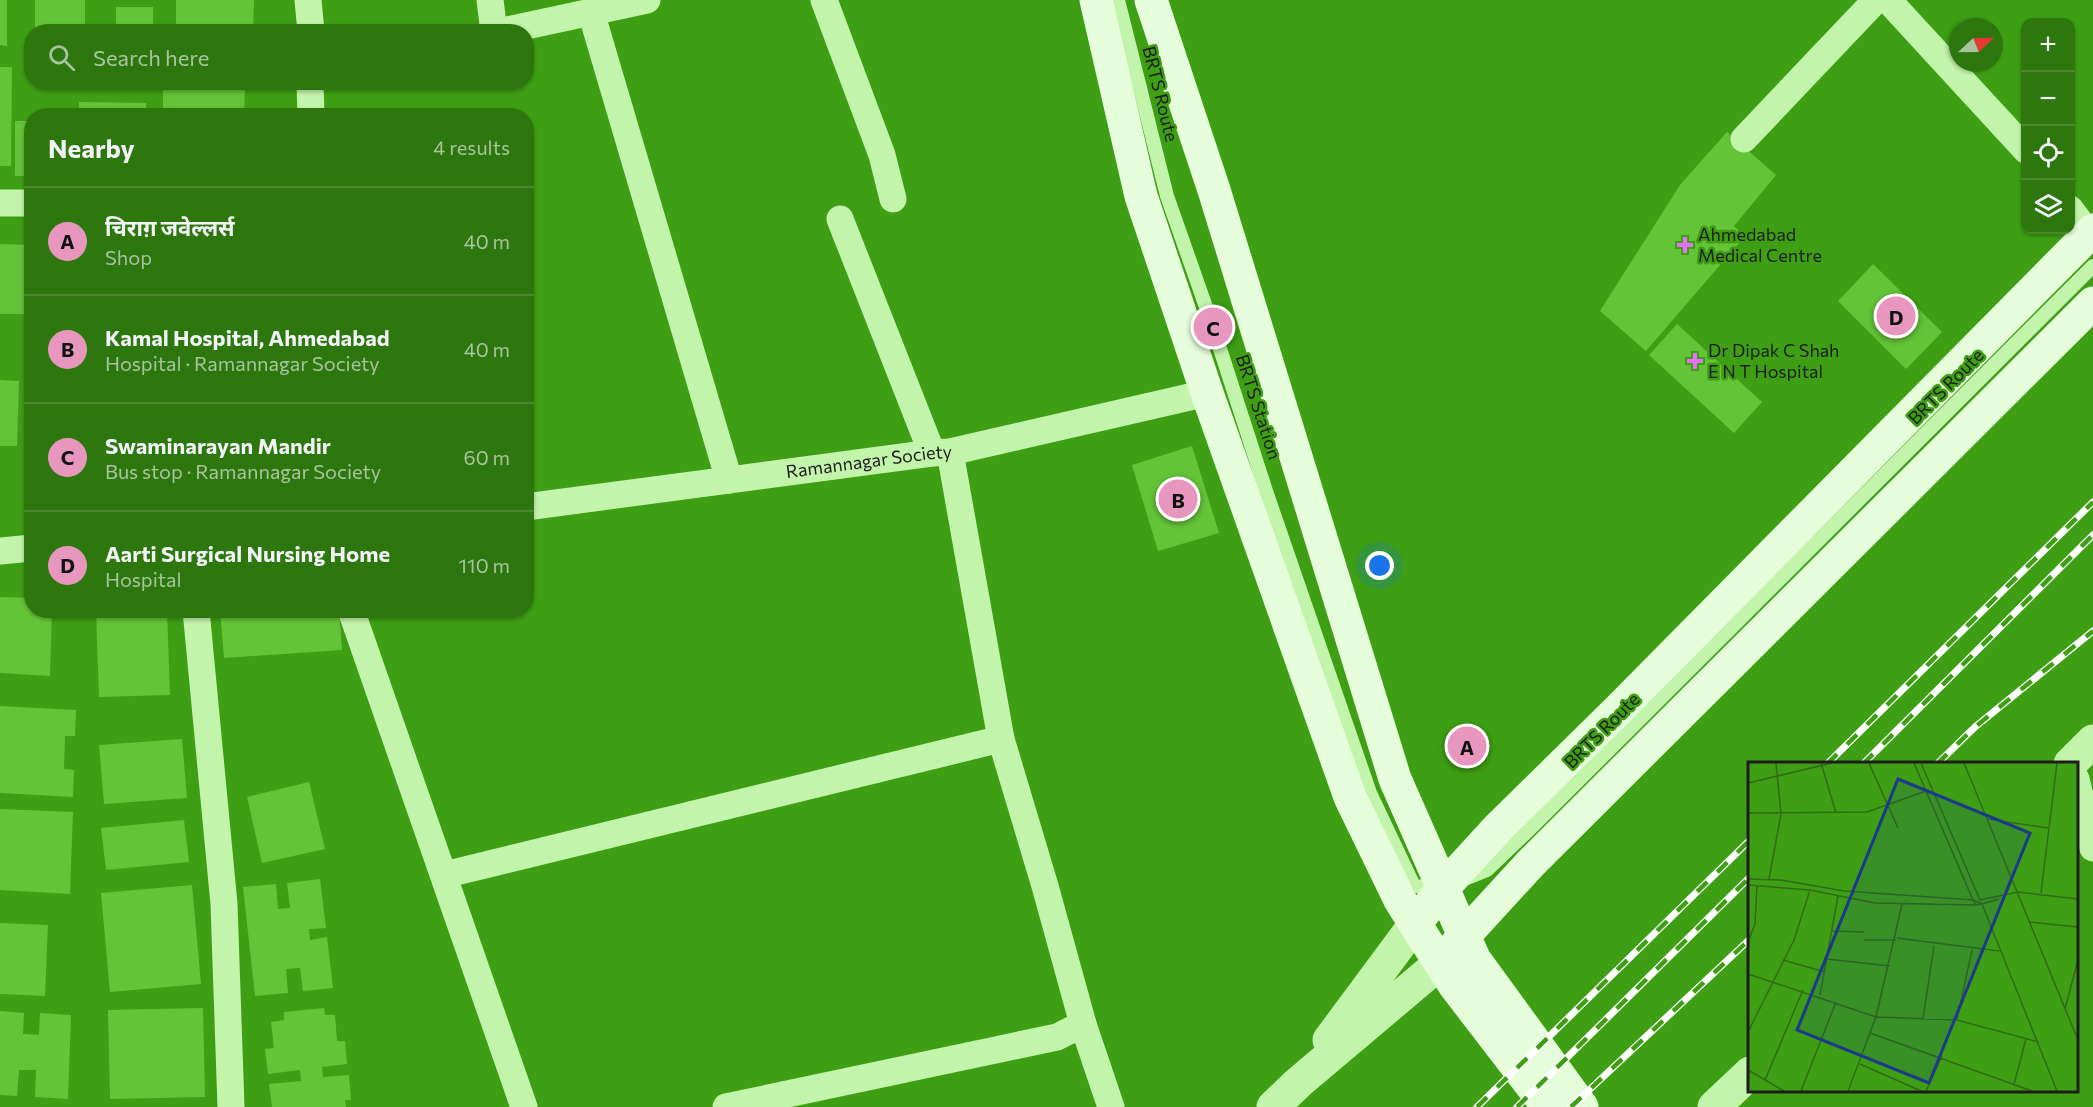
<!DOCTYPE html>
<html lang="en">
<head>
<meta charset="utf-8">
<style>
  :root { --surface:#2e770f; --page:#367c18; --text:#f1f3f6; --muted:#a7c49e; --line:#49882f; --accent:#e797bd }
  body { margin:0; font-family:Commissioner,"Noto Sans Devanagari",sans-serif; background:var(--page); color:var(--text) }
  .controls { position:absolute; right:18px; top:18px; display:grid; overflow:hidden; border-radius:12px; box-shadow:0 2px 4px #0004 }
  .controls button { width:54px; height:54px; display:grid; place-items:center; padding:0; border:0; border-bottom:2px solid var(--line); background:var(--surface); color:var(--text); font:30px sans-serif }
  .compass { position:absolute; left:1949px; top:18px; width:54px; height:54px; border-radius:50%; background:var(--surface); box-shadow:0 2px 4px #0004; rotate:68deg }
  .you { position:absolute; left:1380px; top:566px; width:21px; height:21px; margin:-15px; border:4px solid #fff; border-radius:50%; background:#1a73e8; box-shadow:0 0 0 9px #1a73e833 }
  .badge { display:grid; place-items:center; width:39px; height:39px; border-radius:50%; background:var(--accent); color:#111; font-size:20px; font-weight:700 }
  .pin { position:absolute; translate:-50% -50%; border:3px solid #fff; box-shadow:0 2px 6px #0006 }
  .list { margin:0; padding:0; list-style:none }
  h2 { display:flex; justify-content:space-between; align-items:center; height:78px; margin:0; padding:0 24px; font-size:26px }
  h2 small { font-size:20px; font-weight:400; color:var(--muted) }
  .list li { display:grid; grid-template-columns:39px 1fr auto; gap:18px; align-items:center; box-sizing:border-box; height:108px; padding:0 24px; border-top:2px solid var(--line) }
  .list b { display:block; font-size:22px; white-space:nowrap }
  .list p { margin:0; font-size:20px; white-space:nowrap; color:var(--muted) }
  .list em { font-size:20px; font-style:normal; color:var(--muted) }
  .icon { flex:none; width:33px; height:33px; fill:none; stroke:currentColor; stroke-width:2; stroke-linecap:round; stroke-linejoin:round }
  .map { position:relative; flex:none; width:2093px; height:1107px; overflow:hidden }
  .search { position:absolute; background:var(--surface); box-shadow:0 2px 4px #0004; left:24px; top:24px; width:510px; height:66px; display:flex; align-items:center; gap:15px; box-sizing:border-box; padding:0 21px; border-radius:24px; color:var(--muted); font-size:22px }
  .panel { position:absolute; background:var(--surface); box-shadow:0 2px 4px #0004; left:24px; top:108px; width:510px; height:510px; border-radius:24px }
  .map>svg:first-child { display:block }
</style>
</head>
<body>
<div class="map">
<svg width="2093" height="1107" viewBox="0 0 2093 1107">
  <rect width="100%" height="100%" fill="#3e9f14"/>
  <path fill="#64c438" d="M0,0h7v46l-7,-1z
    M35,0h50v32h-50z
    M176,0h78l-1,32h-77z
    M116,7h37v25h-37z
    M0,67h12l-1,99h-11z
    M163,82h82l-1,34h-81z
    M79,102l67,1v13h-67z
    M15,121h17v55h-17z
    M1727,132l49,43 -42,51 11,10 -99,115 -46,-40 80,-126z
    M0,244l32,1v69h-32z
    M1873,264l69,68 -36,37 -68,-68z
    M1677,324l85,78 -28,31 -85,-78z
    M0,380l19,1 -2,65h-17z
    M1192,446l27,87 -61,18 -26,-86z
    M0,597l32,1v12h20l-2,66 -50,-3z
    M96,610h71l3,85 -71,2z
    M220,610h119l3,40 -118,8z
    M0,706l76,4 -1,26h-10l-1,33 10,1 -1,27 -73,-4z
    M182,739l5,59 -83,6 -5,-59z
    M309,782l16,67 -63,14 -15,-66z
    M0,809l73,3 -3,82 -70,-4z
    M184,820l5,42 -83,8 -5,-42z
    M320,879l6,49 -17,1 1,11 17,-3 6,51 -30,3 -3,-23 -14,1 2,24 -33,3 -12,-109 33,-3 2,25 12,-1 -3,-25z
    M192,885l9,99 -91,8 -9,-99z
    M0,923l48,2 -3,71 -45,-2z
    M203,1008l2,89 -95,2 -2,-89z
    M324,1008l1,7h10l2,26h8l2,23 -25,3 1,10 26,-2 2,25h-6l1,7h-74l-3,-23 32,-3 -1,-11 -32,4 -3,-25 9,-1 -3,-26 13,-2v-8z
    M0,1011l24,2 -1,21 16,1 1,-22 31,2 -3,84 -33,-2 1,-27h-17l-2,26 -17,-1z"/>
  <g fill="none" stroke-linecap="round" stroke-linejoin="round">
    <path stroke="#c3f4ac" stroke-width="14" d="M1118,0l49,196 46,131 54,167 103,299 44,93 27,2
      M1462,880l25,-10 47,-45 559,-559"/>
    <g stroke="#c3f4ac" stroke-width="27">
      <path d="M308,0l3,32"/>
      <path d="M490,0l4,32"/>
      <path d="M824,0l58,155 11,44"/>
      <path d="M1888,0l138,150"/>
      <path d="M591,12l138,468"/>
      <path d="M498,32l149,-32"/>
      <path d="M310,82l1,34"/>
      <path d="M1744,139l132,-139"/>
      <path d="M0,203h32"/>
      <path d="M2070,209l19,25"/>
      <path d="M840,219l92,234"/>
      <path d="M950,452l51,287 44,147 38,138 28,83"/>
      <path id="s1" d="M526,507l406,-54 18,-1 257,-59"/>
      <path d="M0,551l32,-3"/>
      <path d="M196,610l28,294 7,203"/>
      <path d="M351,610l173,497"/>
      <path d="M2076,779l17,69"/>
      <path d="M444,875l557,-136"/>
      <path d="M726,1107l331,-70 26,-13"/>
    </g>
    <path stroke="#c3f4ac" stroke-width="33" d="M2070,764l23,-23
      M1329,1040l86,-116
      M1273,1107l25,-24 142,-120
      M1714,1107l36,-34"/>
    <path stroke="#e6fddc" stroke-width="33" d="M1096,0l45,196 66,197 143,404 50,103 15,24
      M1151,0l63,190 181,589 48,109 55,-60 122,-120 473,-478
      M1440,963l24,-27 -21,-48 -28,36 40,62 93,121
      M1582,1107l-107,-147 -11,-24 67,-73 562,-560"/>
    <g stroke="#fff" stroke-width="7">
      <path id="rail" d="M1827,764l266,-262
        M1863,764l230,-229
        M1937,764l38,-37 118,-96
        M1477,1107l273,-267
        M1517,1107l233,-230
        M1571,1107l179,-168"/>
    </g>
    <use href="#rail" stroke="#3e9f14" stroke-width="4.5" stroke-dasharray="14" stroke-linecap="butt"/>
  </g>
  <g fill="#e96fff" stroke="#3e9f14" stroke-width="2">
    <path d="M1682 236h6v6h6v6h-6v6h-6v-6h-6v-6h6z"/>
    <path d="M1692 352h6v6h6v6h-6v6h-6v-6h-6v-6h6z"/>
  </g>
  <g text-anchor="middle" stroke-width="5" stroke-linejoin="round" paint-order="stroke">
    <g font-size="18" fill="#1d1d1d" stroke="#3e9f14">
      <text transform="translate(1160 94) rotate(76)" y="6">BRTS Route</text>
      <text transform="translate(1946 387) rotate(-45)" y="6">BRTS Route</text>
      <text transform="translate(1258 407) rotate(72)" y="6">BRTS Station</text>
      <text dy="6" stroke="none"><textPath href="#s1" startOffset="346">Ramannagar Society</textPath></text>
      <text transform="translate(1602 731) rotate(-45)" y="6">BRTS Route</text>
    </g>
    <g font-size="18" fill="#1d1d1d" stroke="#3e9f14" text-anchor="start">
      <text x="1698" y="241">Ahmedabad<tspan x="1698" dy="21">Medical Centre</tspan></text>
      <text x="1708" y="357">Dr Dipak C Shah<tspan x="1708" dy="21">E N T Hospital</tspan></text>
    </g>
  </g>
  <g transform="translate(1748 762)">
    <rect width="330" height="330" fill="#3e9f14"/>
    <path fill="none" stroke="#316b18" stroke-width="1.5" d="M73,1l15,50M121,1l29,65M173,1l59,137 38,-8 60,7M216,1l114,277M0,21l84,-20M0,51l119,-1 59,-21M240,57l60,9M0,117l33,1 63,11 129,9 -59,-137M21,117l12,-65 -5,-51M0,123l62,5 65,13 101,2M293,131l16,-130M234,142l75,187M234,142l-9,-4 3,5 6,-1 3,-1 14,-4M282,160l48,5M84,169l32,1M149,176l102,13M116,178h32M0,180l7,-18 2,-39M79,197l63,7M35,198l42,12M0,212l128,43 81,3 82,22M72,233l18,-99M317,247l13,-49M175,257l11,-73M209,258l15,-70M0,270l46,-92 16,-50M122,271l162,58M112,302l61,27M0,308l36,21M17,318l38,-90M266,322l12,-45M53,329l35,-89M100,329l28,-74 26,-113M178,329l16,-35"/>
    <path fill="#1d3a8d" fill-opacity="0.15" stroke="#1d3a8d" stroke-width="3" d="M150,17l132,54 -101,250 -132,-53z"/>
    <rect width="330" height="330" fill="none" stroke="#1d1d1d" stroke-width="3"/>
  </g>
</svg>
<div class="controls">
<button>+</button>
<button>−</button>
<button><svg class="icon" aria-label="locate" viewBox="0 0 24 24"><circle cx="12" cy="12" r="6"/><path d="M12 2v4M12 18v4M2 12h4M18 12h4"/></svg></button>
<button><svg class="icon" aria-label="layers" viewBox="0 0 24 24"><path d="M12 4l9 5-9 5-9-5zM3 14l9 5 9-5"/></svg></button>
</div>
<svg class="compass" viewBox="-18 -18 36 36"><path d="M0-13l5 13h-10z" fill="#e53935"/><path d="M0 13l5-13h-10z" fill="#a7c49e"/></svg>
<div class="you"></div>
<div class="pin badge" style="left:1467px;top:746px">A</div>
<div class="pin badge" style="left:1178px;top:499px">B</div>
<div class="pin badge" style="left:1213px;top:327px">C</div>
<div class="pin badge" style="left:1896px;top:316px">D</div>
<div class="search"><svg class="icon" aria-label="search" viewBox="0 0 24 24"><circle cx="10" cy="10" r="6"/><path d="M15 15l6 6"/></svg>Search here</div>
<section class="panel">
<h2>Nearby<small>4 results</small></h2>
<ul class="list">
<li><span class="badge">A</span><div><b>चिराग़ जवेल्लर्स</b><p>Shop</p></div><em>40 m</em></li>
<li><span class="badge">B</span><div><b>Kamal Hospital, Ahmedabad</b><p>Hospital · Ramannagar Society</p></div><em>40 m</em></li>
<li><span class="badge">C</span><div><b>Swaminarayan Mandir</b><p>Bus stop · Ramannagar Society</p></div><em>60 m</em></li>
<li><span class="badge">D</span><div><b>Aarti Surgical Nursing Home</b><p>Hospital</p></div><em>110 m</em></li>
</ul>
</section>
</div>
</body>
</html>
